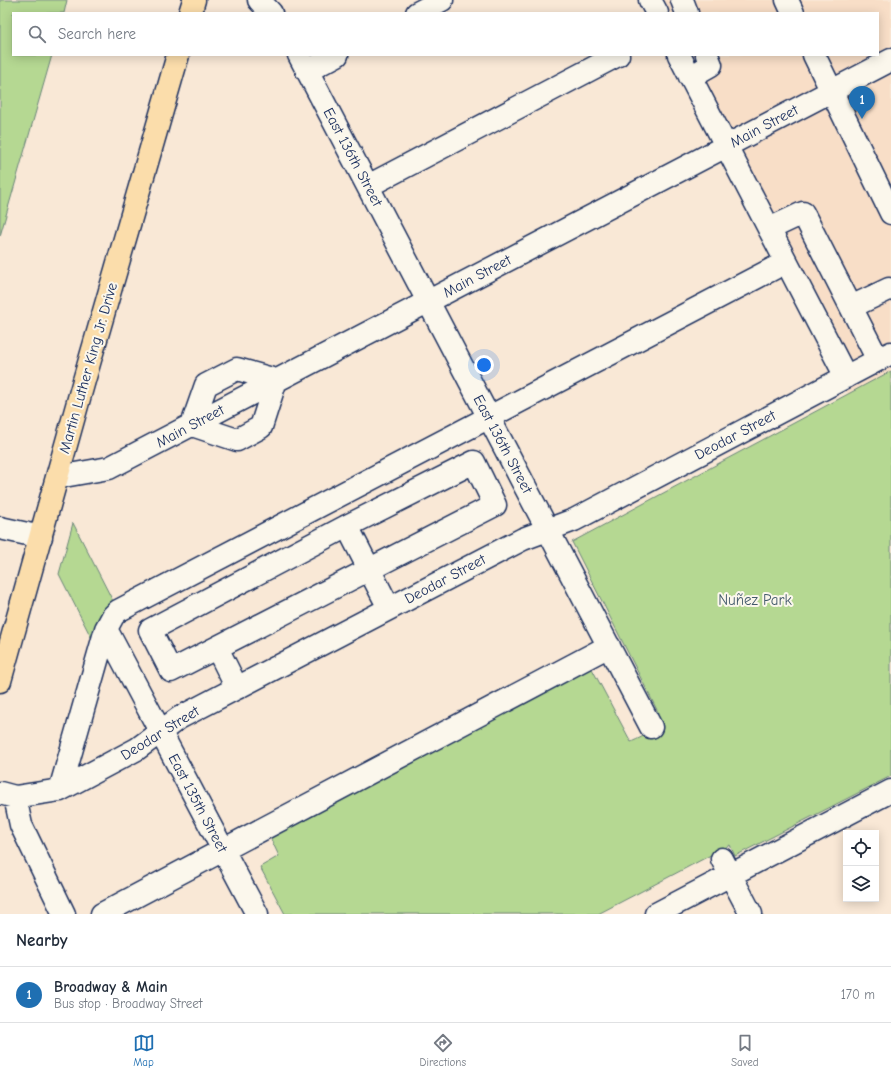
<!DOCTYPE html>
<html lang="en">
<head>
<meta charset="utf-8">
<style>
  :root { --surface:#fff; --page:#f2f2f3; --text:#1f2937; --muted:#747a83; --line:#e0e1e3; --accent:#1f6fb2 }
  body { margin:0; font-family:"Comic Neue",sans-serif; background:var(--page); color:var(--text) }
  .controls { position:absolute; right:12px; bottom:12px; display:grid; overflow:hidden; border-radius:0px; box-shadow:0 2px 10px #0003 }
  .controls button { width:36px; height:36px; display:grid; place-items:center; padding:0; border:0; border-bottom:1px solid var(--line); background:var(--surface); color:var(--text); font:20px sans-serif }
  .you { position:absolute; left:484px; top:365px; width:14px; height:14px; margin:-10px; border:3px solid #fff; border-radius:50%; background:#1a73e8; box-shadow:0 0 0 6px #1a73e833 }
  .badge { display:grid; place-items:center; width:26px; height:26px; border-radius:50%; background:var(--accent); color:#fff; font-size:13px; font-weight:700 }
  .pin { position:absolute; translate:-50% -33px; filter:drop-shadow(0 1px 2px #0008) }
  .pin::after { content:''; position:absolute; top:21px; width:14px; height:12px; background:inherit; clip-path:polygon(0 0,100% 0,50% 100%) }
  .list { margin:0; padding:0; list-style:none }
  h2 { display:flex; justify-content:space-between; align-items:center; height:52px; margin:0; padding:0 16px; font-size:17px }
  h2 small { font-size:13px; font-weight:400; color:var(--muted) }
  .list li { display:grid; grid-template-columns:26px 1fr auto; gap:12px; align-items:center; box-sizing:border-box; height:56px; padding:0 16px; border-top:1px solid var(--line) }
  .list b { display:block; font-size:15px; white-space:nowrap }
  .list p { margin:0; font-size:13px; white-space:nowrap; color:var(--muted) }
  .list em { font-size:13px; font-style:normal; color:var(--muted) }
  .icon { flex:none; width:22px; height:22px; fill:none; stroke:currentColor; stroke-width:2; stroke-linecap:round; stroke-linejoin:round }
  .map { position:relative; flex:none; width:891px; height:914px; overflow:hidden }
  .search { position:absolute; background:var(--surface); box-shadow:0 2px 10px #0003; left:12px; right:12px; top:12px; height:44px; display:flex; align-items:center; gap:10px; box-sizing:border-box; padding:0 14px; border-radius:0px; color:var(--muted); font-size:15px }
  .sheet { height:108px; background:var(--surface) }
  nav { display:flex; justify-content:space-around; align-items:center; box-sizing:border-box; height:56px; border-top:1px solid var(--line); background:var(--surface); font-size:11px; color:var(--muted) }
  nav a { display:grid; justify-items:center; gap:2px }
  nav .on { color:var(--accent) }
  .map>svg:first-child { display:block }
</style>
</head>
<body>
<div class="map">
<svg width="891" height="914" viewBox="0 0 891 914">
  <rect width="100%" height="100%" fill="#f9e8d6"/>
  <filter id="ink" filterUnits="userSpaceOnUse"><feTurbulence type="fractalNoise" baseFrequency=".025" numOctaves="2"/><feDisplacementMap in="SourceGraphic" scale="8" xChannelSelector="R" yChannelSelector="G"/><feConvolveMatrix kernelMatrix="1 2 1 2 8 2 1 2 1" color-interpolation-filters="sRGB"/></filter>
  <g filter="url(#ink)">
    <path fill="#f8dec7" d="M640,0h251v371l-43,23 -179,-339h209v-42h-231z"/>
    <path fill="#b5d892" stroke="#688478" d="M0,0h67l-3,13h-51v42h39l-52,181z
      M891,371v405l-156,80 -5,-11 -132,69h-313l-25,-47 19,-11 -10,-21 321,-170 41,77c16,-7 24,-11 27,-30l-86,-170z
      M73,523l43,84 -20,40 -37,-73z"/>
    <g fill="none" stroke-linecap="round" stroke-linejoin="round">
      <g stroke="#1b2f5e" stroke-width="25">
        <path id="minor" d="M259,0l12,13
          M650,0l7,13
          M682,0l5,13
          M787,0l6,13
          M417,13l25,-13
          M299,55l352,672
          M679,55l167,322
          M814,55l77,158
          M307,71l30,-16
          M690,77l21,-12 -4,-10
          M368,186l250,-131
          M769,229l34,-16 75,147
          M851,307l38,-18
          M237,369l39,11 -15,47 -24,13 -45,-15 14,-40z
          M474,462l21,43 -324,166 -21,-41 197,-104z
          M58,477l51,-9 782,-408
          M347,526l42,82
          M0,528l41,9
          M106,629l151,285
          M217,648l20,40
          M60,790l46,-161 7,-13 5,-5 668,-349
          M0,793l15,4 45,-7 77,-41 42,-31 344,-179 51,-19 317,-167
          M15,797l6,28 43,89
          M722,859l29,55
          M102,914l507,-268
          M656,914l235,-123"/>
      </g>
      <g stroke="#1b2f5e" stroke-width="25">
        <path id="major" d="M190,13l4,-13
          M0,681l83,-297 95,-329"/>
      </g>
      <use href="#minor" stroke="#fbf7ec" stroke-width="22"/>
      <use href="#major" stroke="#fbddab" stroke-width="22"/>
    </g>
  </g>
  <g text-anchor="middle" stroke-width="4" stroke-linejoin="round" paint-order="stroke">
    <g font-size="15" fill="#1b2f5e" stroke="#fbf7ec">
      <text transform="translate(764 126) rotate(-28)" y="5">Main Street</text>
      <text transform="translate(353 157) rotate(62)" y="5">East 136th Street</text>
      <text transform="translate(477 276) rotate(-28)" y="5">Main Street</text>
      <text transform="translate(88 368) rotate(-74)" y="5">Martin Luther King Jr. Drive</text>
      <text transform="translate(190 426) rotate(-28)" y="5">Main Street</text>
      <text transform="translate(735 435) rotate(-28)" y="5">Deodar Street</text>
      <text transform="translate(503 444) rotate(62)" y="5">East 136th Street</text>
      <text transform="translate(445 579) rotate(-28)" y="5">Deodar Street</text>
      <text transform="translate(160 733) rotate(-32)" y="5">Deodar Street</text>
      <text transform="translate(198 803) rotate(62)" y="5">East 135th Street</text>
    </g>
    <g font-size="15" fill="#42596b" stroke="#fbf7ec">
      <text x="755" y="605">Nuñez Park</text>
    </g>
  </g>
</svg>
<div class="controls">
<button><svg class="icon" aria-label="locate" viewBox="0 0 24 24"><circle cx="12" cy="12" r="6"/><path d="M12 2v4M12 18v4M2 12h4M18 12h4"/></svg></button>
<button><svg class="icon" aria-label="layers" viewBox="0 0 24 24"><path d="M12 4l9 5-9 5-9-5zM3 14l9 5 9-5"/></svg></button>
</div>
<div class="you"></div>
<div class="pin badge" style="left:862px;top:119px">1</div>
<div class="search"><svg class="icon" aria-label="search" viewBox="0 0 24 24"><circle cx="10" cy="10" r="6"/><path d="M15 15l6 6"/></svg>Search here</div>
</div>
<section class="sheet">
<h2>Nearby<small></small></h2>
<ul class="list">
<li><span class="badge">1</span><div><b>Broadway &amp; Main</b><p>Bus stop · Broadway Street</p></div><em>170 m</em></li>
</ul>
</section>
<nav>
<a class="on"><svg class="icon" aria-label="map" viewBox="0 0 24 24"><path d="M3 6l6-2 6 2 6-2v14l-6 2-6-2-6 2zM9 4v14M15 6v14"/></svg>Map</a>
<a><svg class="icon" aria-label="directions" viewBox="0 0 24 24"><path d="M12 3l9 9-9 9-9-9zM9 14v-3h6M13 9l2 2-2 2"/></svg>Directions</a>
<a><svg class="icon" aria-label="saved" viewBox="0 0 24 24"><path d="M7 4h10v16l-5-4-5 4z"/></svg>Saved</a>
</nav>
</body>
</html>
